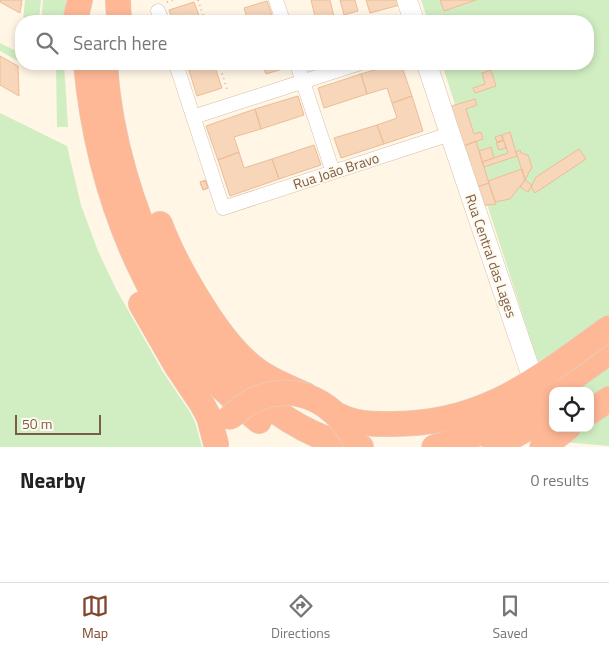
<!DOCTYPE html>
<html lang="en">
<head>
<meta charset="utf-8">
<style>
  :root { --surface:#fff; --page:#f2f2f2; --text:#222; --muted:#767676; --line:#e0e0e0; --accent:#81462f }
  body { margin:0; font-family:"Titillium Web",sans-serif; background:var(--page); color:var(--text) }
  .controls { position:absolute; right:15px; bottom:15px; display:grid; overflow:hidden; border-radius:10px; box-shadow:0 2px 8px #0003 }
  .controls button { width:45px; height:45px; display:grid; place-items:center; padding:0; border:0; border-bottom:1px solid var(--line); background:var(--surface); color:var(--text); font:25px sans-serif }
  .scale { position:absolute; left:15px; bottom:12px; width:86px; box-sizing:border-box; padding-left:5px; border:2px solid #7b5d47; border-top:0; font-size:14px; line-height:18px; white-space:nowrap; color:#7b5d47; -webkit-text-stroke:4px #fff9ee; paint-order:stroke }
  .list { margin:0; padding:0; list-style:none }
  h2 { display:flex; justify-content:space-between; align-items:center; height:65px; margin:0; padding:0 20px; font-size:21px }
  h2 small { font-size:16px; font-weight:400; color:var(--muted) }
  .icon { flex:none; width:28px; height:28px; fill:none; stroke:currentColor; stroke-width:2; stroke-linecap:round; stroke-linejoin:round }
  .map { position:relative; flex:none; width:609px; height:447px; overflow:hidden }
  .search { position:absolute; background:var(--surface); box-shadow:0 2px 8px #0003; left:15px; right:15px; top:15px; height:55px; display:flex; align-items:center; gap:12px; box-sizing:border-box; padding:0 18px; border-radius:20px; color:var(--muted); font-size:19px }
  .sheet { height:135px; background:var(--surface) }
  nav { display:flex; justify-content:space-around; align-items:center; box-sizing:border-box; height:70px; border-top:1px solid var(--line); background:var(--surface); font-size:14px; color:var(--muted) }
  nav a { display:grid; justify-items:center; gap:2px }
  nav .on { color:var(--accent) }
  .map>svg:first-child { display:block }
</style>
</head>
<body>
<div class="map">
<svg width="609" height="447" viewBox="0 0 609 447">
  <rect width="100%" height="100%" fill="#fff6e6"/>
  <path fill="#d1eec2" d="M25,0h16l-2,21h-16z
    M43,0h23l-2,21h-23z
    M421,0h188v446l-46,-4 -4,-14h31v-37h-37v18l-111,-345h146v-43h-160z
    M0,43l18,9v9l-18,-10z
    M56,64h8l4,63h-11z
    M0,113l67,33 14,59 17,46 18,38 47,83 27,40 5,10 7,25h-202z"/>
  <path fill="#f7d6ba" stroke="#ecbd98" d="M0,0h22l-2,13 -20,-11z
    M311,0h19l5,21h-19z
    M340,0h15l3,11 -14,4z
    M366,0h33l1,5 -30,8z
    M440,0h36l-32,11z
    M267,1l7,20h-26l-4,-13z
    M194,2l7,19h-28l-4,-11z
    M0,56l18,10 1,30 -19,-11z
    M187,64h27l8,24 -25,8z
    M262,64h26l1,3 -23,7z
    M394,64h7l11,32 -20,7 -5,-15 -20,6 -6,-20z
    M491,70l5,16 -21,7 -2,-5 12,-4 -3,-11z
    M361,74l6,20 -43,14 -6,-20z
    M298,96l6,19 -43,14 -6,-20z
    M412,96l11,35 -39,13 -7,-19 20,-7 -5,-15z
    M475,99l2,6 -11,4 8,25 7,-2 2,7 -22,8 -13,-40z
    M255,109l6,20 -27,8 5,15 -21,8 -12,-34z
    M377,125l7,19 -43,14 -7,-20z
    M510,132l7,24 -33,11 -2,-5 26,-9 -6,-18z
    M501,135l2,5 -6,2 -2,-5z
    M476,141l13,42 -15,5 -13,-41z
    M504,141l2,7 -7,2 -3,-7z
    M314,145l7,20 -42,14 -7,-20z
    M491,147l3,11 -12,4 -3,-11z
    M579,149l7,10 -51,34 -4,-6 5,-10z
    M520,150l1,3 7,2 4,12 -7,13 -9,-28z
    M239,152l5,16 28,-9 7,20 -49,17 -12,-36z
    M522,169l3,11 -15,19 -15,3 -7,-21z
    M206,180l2,8 -5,2 -3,-8z
    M525,180l7,5 -4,7 -8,-5z
    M205,181l3,7 -5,2 -3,-8z
    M489,183l7,21 -16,2 -6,-18z"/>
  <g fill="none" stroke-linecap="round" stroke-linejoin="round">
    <g stroke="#d2beaa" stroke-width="15">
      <path id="street" d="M276,0l7,21
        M158,11l4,10
        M176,64l47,144 227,-74
        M297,64l36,108
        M193,117l164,-53"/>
    </g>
    <g stroke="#d8c1a9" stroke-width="21">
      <path id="secondary" d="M407,0l7,21
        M427,64l23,70 88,260"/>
    </g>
    <g stroke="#ddd5cf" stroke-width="26">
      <path id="highway" d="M118,0l1,21
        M75,21l5,-21
        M86,64c12,132 66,273 173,357
        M105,64c8,136 90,331 230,378 8,3 17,3 26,5
        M160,224c15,40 55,110 87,138 17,16 39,24 59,33
        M141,304l35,61 26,39 7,13 7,27
        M555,391l54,-39
        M590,412l19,-13"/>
    </g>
    <path stroke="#ddb99c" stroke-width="2" stroke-dasharray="1 4" stroke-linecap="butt" d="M198,0l7,21
      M167,2l7,-2
      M219,64l9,28"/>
    <use href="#street" stroke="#fff" stroke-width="14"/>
    <use href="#secondary" stroke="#fff" stroke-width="20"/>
    <use href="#highway" stroke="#ffb896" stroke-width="25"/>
    <g stroke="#ddd5cf" stroke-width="26" stroke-linecap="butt">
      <path id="highway-bridge" d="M338,415c15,9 34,9 52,9 93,1 147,-44 219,-96
        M230,417c7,-5 14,-12 22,-16 46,-22 86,3 106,46
        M434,447c43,-9 83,-30 119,-54
        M494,447l59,-33
        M542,447l26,-19"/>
    </g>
    <use href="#highway-bridge" stroke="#ffb896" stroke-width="25"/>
  </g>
  <g text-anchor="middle" stroke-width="4" stroke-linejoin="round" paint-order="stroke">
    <g font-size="14" fill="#7b5d47" stroke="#fff9ee">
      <text transform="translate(336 171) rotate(-18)" y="5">Rua João Bravo</text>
      <text transform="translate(491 256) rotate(71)" y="5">Rua Central das Lages</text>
    </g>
  </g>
</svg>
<div class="controls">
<button><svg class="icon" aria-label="locate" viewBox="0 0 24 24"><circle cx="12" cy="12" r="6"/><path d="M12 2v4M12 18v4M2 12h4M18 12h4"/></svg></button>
</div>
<div class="scale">50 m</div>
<div class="search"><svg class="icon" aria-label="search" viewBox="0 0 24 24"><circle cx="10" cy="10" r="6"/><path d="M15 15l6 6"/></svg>Search here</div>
</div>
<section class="sheet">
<h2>Nearby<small>0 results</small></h2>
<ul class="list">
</ul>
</section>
<nav>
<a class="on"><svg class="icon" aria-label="map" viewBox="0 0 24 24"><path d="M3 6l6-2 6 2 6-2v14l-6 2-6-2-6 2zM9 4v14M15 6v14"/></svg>Map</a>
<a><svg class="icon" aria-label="directions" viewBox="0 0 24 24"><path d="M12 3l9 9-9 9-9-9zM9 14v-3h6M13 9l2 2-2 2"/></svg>Directions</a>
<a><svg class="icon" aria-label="saved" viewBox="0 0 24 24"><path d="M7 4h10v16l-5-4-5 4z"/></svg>Saved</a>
</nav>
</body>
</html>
